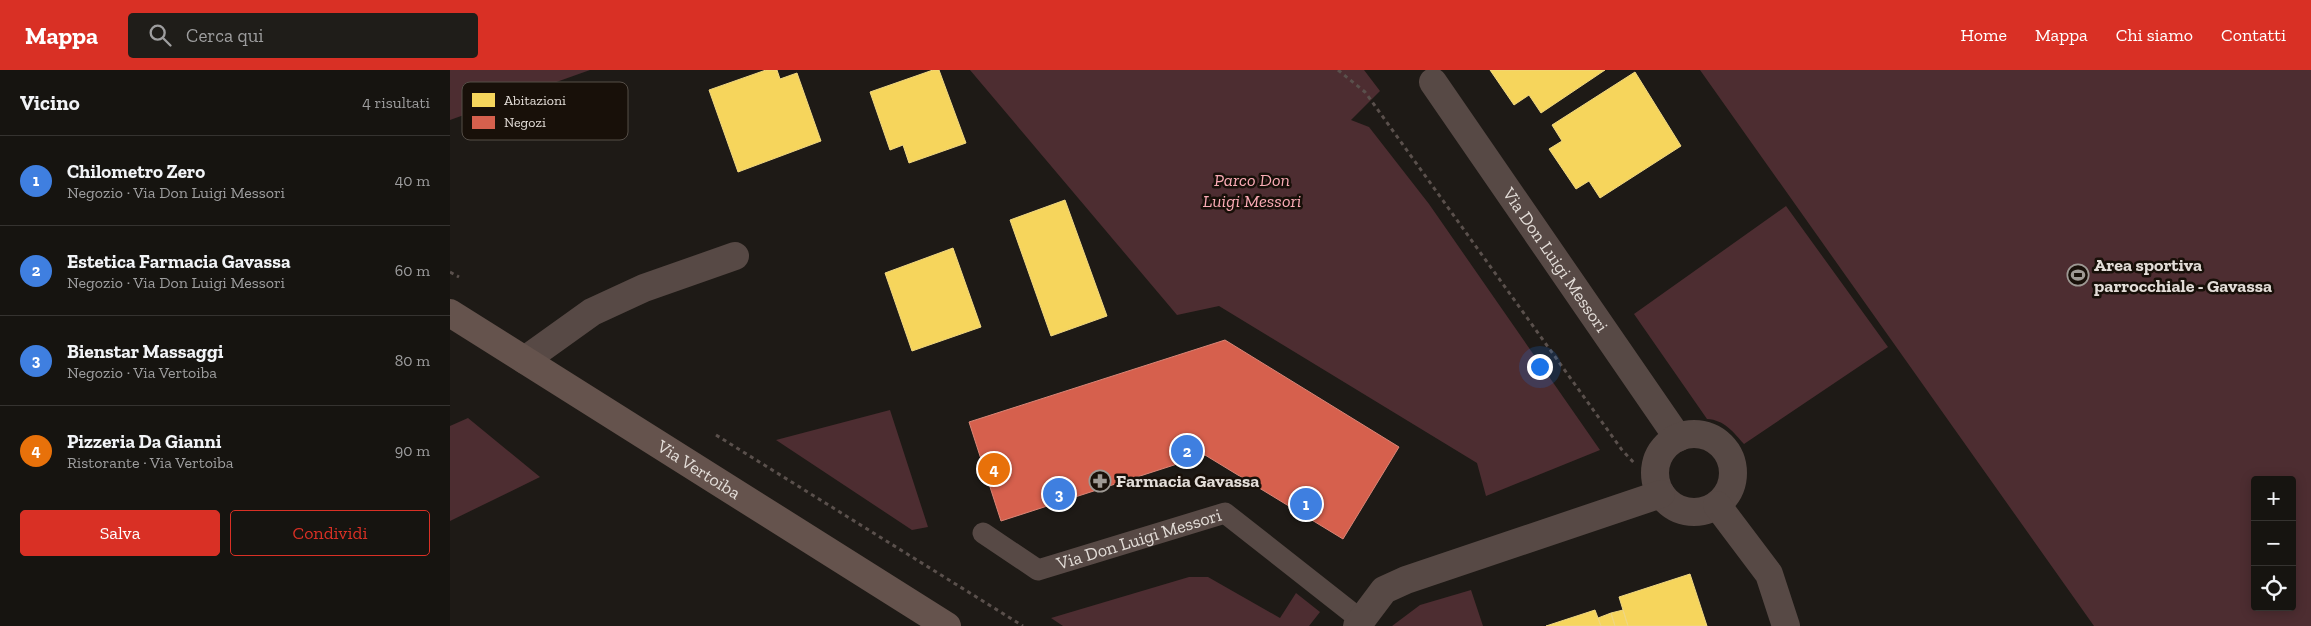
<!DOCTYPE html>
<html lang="it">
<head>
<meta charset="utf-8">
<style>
  :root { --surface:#161410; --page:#1f1d19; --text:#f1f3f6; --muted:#9e9e9f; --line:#353330; --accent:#d93025 }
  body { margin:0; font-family:"Zilla Slab",serif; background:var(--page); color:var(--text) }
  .controls { position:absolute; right:15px; bottom:15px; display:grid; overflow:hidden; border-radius:5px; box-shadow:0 2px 12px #0003 }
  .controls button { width:45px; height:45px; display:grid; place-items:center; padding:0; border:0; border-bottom:1px solid var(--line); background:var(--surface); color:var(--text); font:25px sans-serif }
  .you { position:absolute; left:1089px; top:296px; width:18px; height:18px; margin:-12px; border:4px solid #fff; border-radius:50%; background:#1a73e8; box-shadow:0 0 0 8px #1a73e833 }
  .badge { display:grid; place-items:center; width:32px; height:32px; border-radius:50%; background:var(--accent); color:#fff; font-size:16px; font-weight:700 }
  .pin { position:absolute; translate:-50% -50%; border:2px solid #fff; box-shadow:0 1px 5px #0006 }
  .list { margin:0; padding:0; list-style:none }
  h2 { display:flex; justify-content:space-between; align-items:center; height:65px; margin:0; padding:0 20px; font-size:21px }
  h2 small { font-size:16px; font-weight:400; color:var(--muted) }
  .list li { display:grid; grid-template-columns:32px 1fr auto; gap:15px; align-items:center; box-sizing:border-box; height:90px; padding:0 20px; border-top:1px solid var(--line) }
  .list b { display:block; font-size:19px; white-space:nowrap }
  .list p { margin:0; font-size:16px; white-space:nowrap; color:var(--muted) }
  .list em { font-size:16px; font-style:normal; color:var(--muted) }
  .actions { display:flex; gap:10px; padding:15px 20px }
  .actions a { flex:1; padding:11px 0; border:1px solid var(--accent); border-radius:5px; text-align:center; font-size:18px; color:var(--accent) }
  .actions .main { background:var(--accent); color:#fff }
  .icon { flex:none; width:28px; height:28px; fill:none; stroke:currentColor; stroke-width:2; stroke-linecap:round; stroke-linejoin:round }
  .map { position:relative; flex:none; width:1861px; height:556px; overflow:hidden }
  header { display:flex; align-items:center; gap:30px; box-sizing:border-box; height:70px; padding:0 25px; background:var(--accent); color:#fff }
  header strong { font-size:24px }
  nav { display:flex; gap:28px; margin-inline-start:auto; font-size:18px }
  .search { width:350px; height:45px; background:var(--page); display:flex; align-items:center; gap:12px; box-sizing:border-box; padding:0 18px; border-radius:5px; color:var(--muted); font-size:19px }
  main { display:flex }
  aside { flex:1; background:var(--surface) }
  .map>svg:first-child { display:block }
</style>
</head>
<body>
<header>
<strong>Mappa</strong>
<div class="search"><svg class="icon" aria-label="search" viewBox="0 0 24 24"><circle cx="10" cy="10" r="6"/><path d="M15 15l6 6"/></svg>Cerca qui</div>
<nav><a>Home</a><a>Mappa</a><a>Chi siamo</a><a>Contatti</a></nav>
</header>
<main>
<aside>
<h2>Vicino<small>4 risultati</small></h2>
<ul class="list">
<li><span class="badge" style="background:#3f7fe0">1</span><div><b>Chilometro Zero</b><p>Negozio · Via Don Luigi Messori</p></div><em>40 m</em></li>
<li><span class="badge" style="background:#3f7fe0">2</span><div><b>Estetica Farmacia Gavassa</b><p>Negozio · Via Don Luigi Messori</p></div><em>60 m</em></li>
<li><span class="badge" style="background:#3f7fe0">3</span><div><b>Bienstar Massaggi</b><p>Negozio · Via Vertoiba</p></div><em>80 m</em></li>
<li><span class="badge" style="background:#e8710a">4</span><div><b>Pizzeria Da Gianni</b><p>Ristorante · Via Vertoiba</p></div><em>90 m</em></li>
</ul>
<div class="actions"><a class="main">Salva</a><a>Condividi</a></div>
</aside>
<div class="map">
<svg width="1861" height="556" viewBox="0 0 1861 556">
  <rect width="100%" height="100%" fill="#1e1a16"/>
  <path fill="#4d2d31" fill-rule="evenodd" d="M0,0h140l-140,50z
    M520,0h394l16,21 -29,29 18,7 60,77 171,246 -114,46 -9,-33 -258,-157 -42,9z
    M1250,0h611v556h-217zM1805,410h37v127h-37z
    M1336,136l102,141 -144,97c-11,-12 -19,-24 -37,-25l-73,-105z
    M440,340l38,117 -16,3 -136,-90z
    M18,348l72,59 -90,44v-95z
    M739,507h19l72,41 16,-25 24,19 -11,14h-246l-12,-8z
    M1021,520l12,36h-91l28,-21z"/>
  <path fill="#f6d55c" stroke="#f0d781" d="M316,0h11l3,9 17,-6 24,68 -83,31 -29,-82z
    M483,0h6l27,73 -57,20 -6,-18 -13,5 -20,-58z
    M1040,0h115l-64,43 -12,-18 -15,10z
    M1185,2l46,74 -81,52 -11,-17 -13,8 -27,-40 13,-8 -10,-16z
    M615,130l42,116 -56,20 -41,-116z
    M503,178l28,79 -69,24 -27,-78z
    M1240,504l17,52h-79l-9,-29z
    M1145,540l6,16h-55z
    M1173,540l5,16h-13l-4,-13z
    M1161,543l4,13h-14l-3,-8z"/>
  <path fill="#d6604d" stroke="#da8677" d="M775,270l174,107 -56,92 -138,-84 -204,66 -32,-99z"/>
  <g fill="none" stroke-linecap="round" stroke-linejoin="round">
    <path stroke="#5a504c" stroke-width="3" stroke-dasharray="4 4" stroke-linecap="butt" d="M888,0l27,22 257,358 14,15
      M0,202l9,5
      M266,365l307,191"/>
    <path stroke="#574945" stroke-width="21" id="s1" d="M533,463l55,37 187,-57 136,107"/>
    <g stroke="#574945" stroke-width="28">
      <path id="s2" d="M983,12l245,356"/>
      <path d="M75,290l67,-48 52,-24 91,-32"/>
      <circle cx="1244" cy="403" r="39"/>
      <path d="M1267,435l52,69 17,52"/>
      <path d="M907,556l27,-36 22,-10 255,-86"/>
    </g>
    <path stroke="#65534d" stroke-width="28" id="s3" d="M0,243l497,313"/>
  </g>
  <defs>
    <g id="stadium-ring" transform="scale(1.125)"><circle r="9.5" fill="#181009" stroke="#9e9994" stroke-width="1.5"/><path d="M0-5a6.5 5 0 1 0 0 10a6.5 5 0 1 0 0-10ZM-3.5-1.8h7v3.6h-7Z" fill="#9e9994"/></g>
    <g id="pharmacy-ring" transform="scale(1.125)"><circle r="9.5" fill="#181009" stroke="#9e9994" stroke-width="1.5"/><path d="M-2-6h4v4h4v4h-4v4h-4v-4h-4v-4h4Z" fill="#9e9994"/></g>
  </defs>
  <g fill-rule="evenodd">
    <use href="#stadium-ring" x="1628" y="205"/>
    <use href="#pharmacy-ring" x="650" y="411"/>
  </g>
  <g text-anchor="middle" stroke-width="5" stroke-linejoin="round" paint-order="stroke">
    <g font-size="18" font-style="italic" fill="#faabb5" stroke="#181009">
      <text x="802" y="116">Parco Don<tspan x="802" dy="21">Luigi Messori</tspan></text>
    </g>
    <g font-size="18" fill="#e3ddd8" stroke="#181009">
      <text dy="6" stroke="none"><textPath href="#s2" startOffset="216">Via Don Luigi Messori</textPath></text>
      <text dy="6" stroke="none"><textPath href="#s3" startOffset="294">Via Vertoiba</textPath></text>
      <text dy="6" stroke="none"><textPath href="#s1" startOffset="172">Via Don Luigi Messori</textPath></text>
    </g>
    <g font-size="18" font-weight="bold" fill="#e3ddd8" stroke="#181009" text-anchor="start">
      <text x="1644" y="201">Area sportiva<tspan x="1644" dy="21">parrocchiale - Gavassa</tspan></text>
      <text x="666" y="417">Farmacia Gavassa</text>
    </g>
  </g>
  <rect x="12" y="12" width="166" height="58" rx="8" fill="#181009" stroke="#554e47" stroke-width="1"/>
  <rect x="22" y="23" width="23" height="14" fill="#f6d55c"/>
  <rect x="22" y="46" width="23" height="13" fill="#d6604d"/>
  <g font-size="14" fill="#e3ddd8">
    <text x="54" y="35">Abitazioni</text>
    <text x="54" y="57">Negozi</text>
  </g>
</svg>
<div class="controls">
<button>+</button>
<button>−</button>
<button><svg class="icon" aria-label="locate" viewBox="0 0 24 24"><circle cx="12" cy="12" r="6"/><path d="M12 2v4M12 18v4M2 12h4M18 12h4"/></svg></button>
</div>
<div class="you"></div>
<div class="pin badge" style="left:856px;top:434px;background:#3f7fe0">1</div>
<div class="pin badge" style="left:737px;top:381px;background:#3f7fe0">2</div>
<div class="pin badge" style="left:609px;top:424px;background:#3f7fe0">3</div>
<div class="pin badge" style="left:544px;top:399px;background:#e8710a">4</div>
</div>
</main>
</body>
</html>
